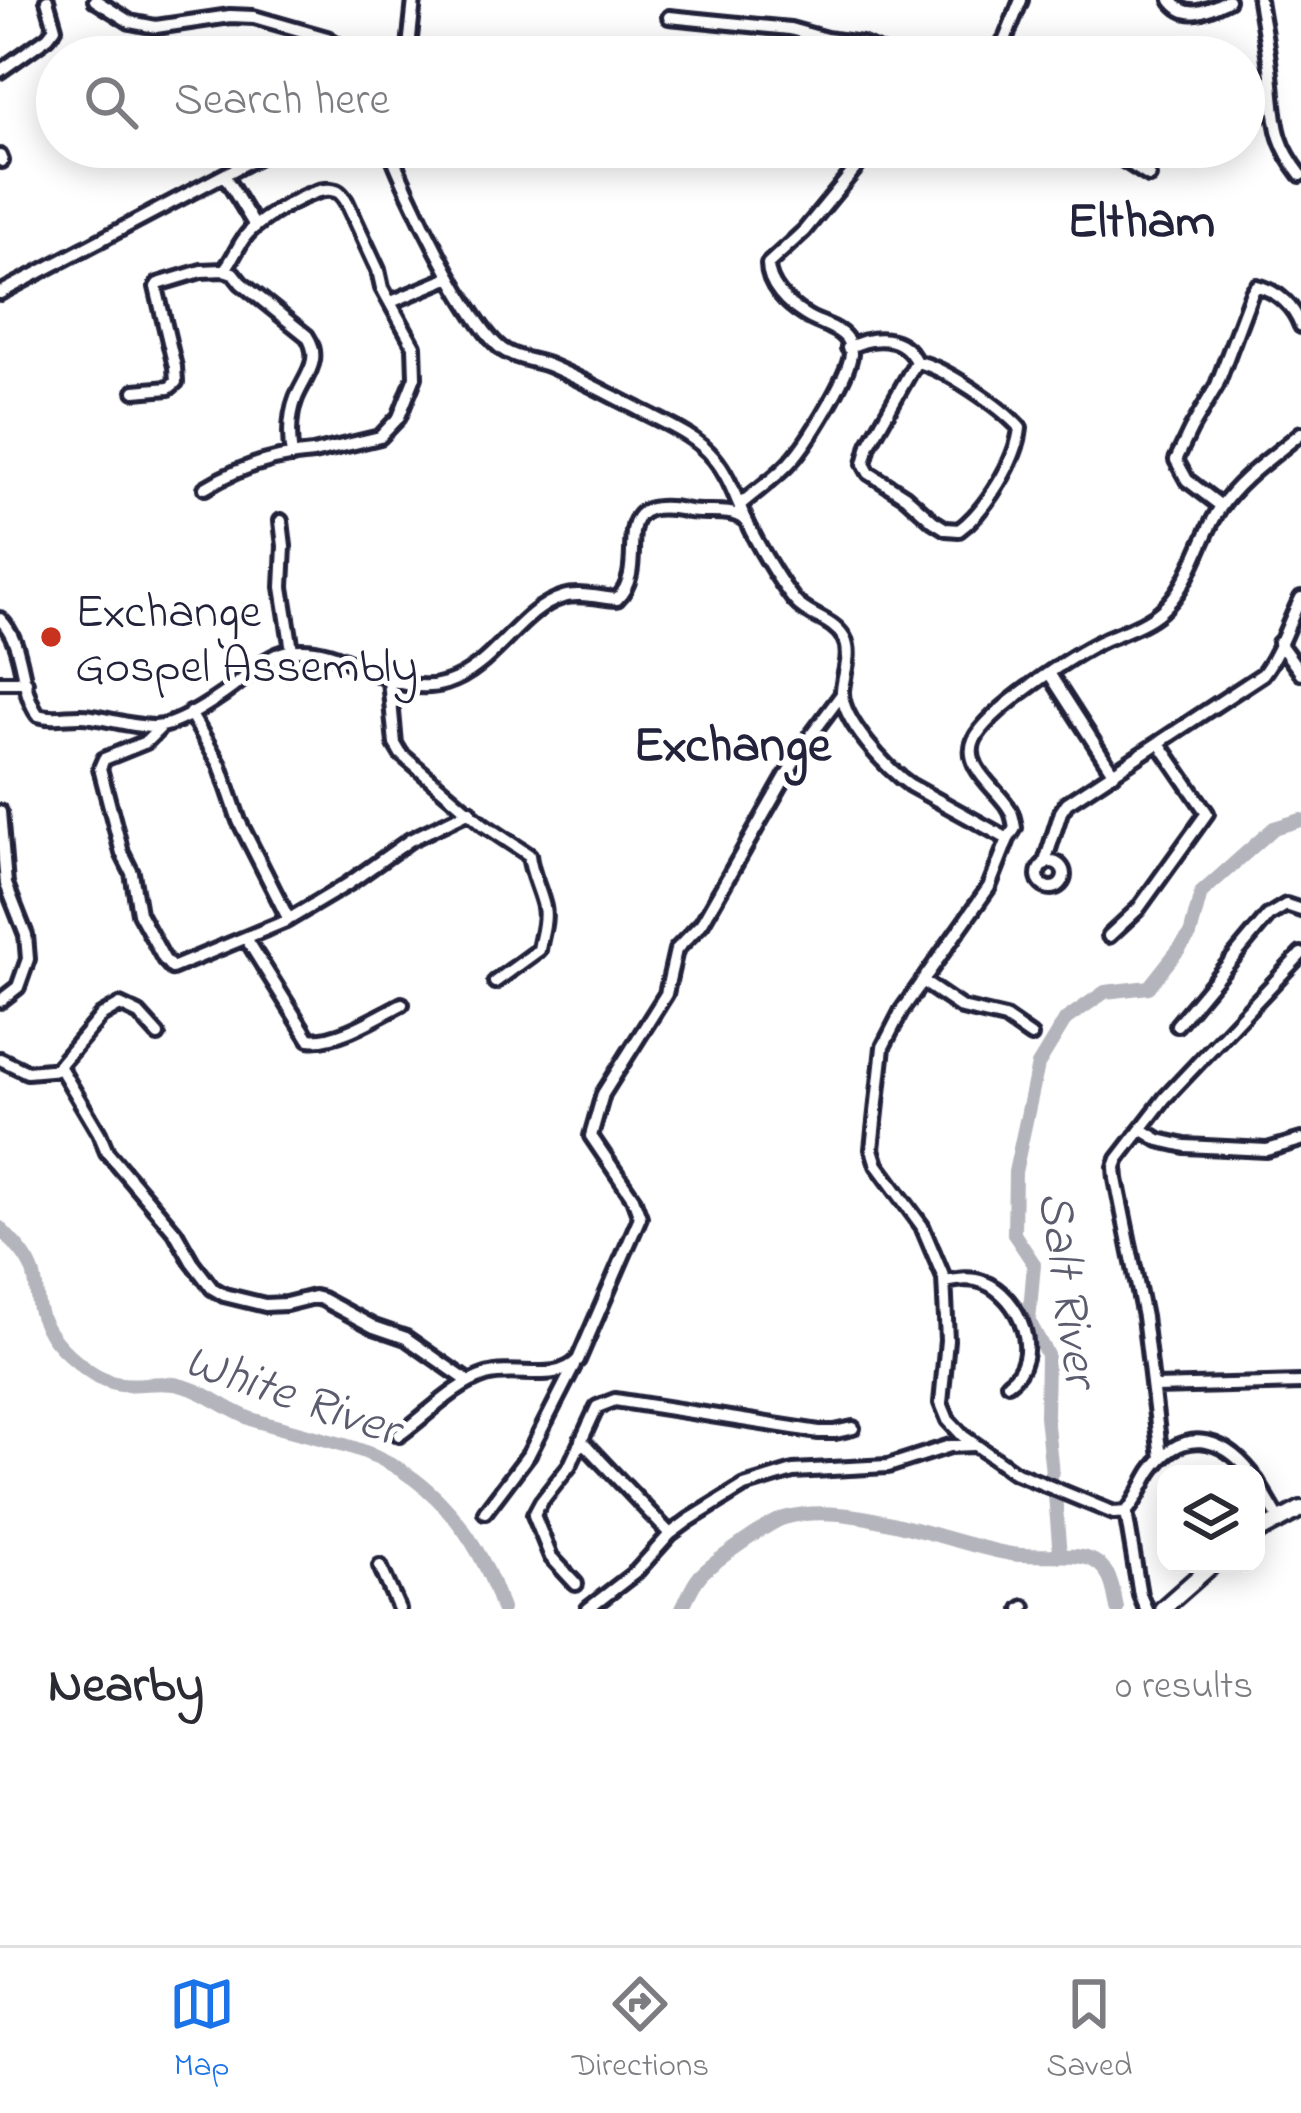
<!DOCTYPE html>
<html lang="en">
<head>
<meta charset="utf-8">
<style>
  :root { --surface:#fff; --page:#f2f2f3; --text:#2b2b33; --muted:#7c7c81; --line:#e1e1e2; --accent:#1a73e8 }
  body { margin:0; font-family:"Indie Flower",sans-serif; background:var(--page); color:var(--text) }
  .controls { position:absolute; right:36px; bottom:36px; display:grid; overflow:hidden; border-radius:24px; box-shadow:0 6px 30px #0003 }
  .controls button { width:108px; height:108px; display:grid; place-items:center; padding:0; border:0; border-bottom:3px solid var(--line); background:var(--surface); color:var(--text); font:60px sans-serif }
  .list { margin:0; padding:0; list-style:none }
  h2 { display:flex; justify-content:space-between; align-items:center; height:156px; margin:0; padding:0 48px; font-size:51px }
  h2 small { font-size:39px; font-weight:400; color:var(--muted) }
  .icon { flex:none; width:66px; height:66px; fill:none; stroke:currentColor; stroke-width:2; stroke-linecap:round; stroke-linejoin:round }
  .map { position:relative; flex:none; width:1301px; height:1609px; overflow:hidden }
  .search { position:absolute; background:var(--surface); box-shadow:0 6px 30px #0003; left:36px; right:36px; top:36px; height:132px; display:flex; align-items:center; gap:30px; box-sizing:border-box; padding:0 42px; border-radius:66px; color:var(--muted); font-size:45px }
  .sheet { height:336px; background:var(--surface) }
  nav { display:flex; justify-content:space-around; align-items:center; box-sizing:border-box; height:168px; border-top:3px solid var(--line); background:var(--surface); font-size:33px; color:var(--muted) }
  nav a { display:grid; justify-items:center; gap:6px }
  nav .on { color:var(--accent) }
  .map>svg:first-child { display:block }
</style>
</head>
<body>
<div class="map">
<svg width="1301" height="1609" viewBox="0 0 1301 1609">
  <rect width="100%" height="100%" fill="#fff"/>
  <filter id="ink" filterUnits="userSpaceOnUse"><feTurbulence type="fractalNoise" baseFrequency=".00833" numOctaves="2"/><feDisplacementMap in="SourceGraphic" scale="24" xChannelSelector="R" yChannelSelector="G"/><feConvolveMatrix kernelMatrix="1 2 1 2 8 2 1 2 1" color-interpolation-filters="sRGB"/></filter>
  <g filter="url(#ink)">
    <g fill="none" stroke-linecap="round" stroke-linejoin="round">
      <path stroke="#b4b4bc" stroke-width="14" d="M0,1228c12,13 27,27 33,44 4,11 3,25 6,37 6,26 30,48 51,63 34,23 58,6 89,13 28,6 48,26 75,35 32,10 65,17 97,27 77,24 128,87 151,162
        M1052,1473l-6,-57 1,-61 -18,-34 5,-57 -20,-30 1,-62 23,-107 28,-46 39,-27 44,-5 41,-52 11,-42 73,-65 27,-8
        M1055,1495l5,61
        M682,1609c5,-10 10,-24 18,-33 9,-11 70,-54 84,-58 67,-19 159,24 227,36 22,4 66,-3 83,7 17,9 20,30 23,48"/>
      <g stroke="#22223b" stroke-width="20">
        <path id="minor" d="M95,0l35,22 26,5 74,-11 24,1 73,21 30,19
          M1171,0c16,22 37,10 57,0
          M1259,0c5,31 12,64 14,95 3,34 6,52 28,80
          M669,17l121,12 36,10 35,5 29,13
          M408,57l6,-57
          M985,57l19,-15 17,-42
          M0,71l48,-34 7,-9 -8,-28
          M389,147c14,40 83,185 116,204 13,8 29,9 43,14 31,13 60,29 90,44 26,14 56,25 76,49 16,19 22,42 33,64 10,22 32,59 47,78 14,17 38,18 50,38 9,16 -1,36 -2,53 -1,29 45,78 68,94l98,54 -19,48 -87,123 -19,37 -11,102 5,16 45,61 22,52 3,62 -6,63 7,17 15,16 51,36 100,41 12,-1
          M1103,147l46,29
          M0,156l2,5
          M224,175l31,51
          M0,293l277,-146
          M391,302l60,-25
          M848,348c25,-13 55,-14 68,14 27,4 85,45 104,66 -3,32 -35,83 -61,102l-13,-1 -13,-8 -28,-25 -36,-23 -5,-9 5,-19 47,-83
          M135,391l34,-3 7,-6 -1,-15 -19,-80 2,-3 43,-13 23,-1
          M205,488c34,-21 68,-32 108,-35l67,-16 19,-20 16,-40 -1,-31 -32,-58 -4,-18 -32,-69c-5,-7 -6,-10 -15,-11 -19,-3 -75,31 -86,47 -8,10 -12,23 -21,33l9,3 8,10 66,53c16,24 -2,40 -11,62 -7,18 -7,39 -4,58
          M741,504c16,-14 36,-27 50,-43 16,-17 58,-85 60,-107 0,-5 -2,-11 -5,-16 -9,-12 -30,-15 -41,-23 -18,-11 -37,-30 -37,-51l36,-33 69,-84
          M1221,506l-34,-26 -11,-20 15,-31 26,-44 35,-93 5,-6c21,5 37,21 44,40
          M281,521l3,25 -2,41 10,63
          M0,619c26,26 18,68 38,96 18,6 36,-2 54,2 21,3 42,10 63,10 24,-1 69,-32 88,-48 13,-11 28,-25 46,-28 58,-10 100,50 157,32 48,-15 73,-73 117,-86 15,-5 38,1 54,2 37,-35 -19,-108 72,-88 18,3 41,-3 55,8
          M1279,643l22,30
          M1049,673l65,101
          M389,680l6,64 6,10 83,71 45,30c2,19 11,34 15,52 3,14 -3,29 -5,43l-44,32
          M0,682h26
          M190,713l30,52 19,56 49,97
          M162,726l-16,16 -42,17 -4,9 22,85 10,20 7,40 25,46 8,9 114,-47 62,-37 62,-44 60,-29
          M0,812l6,72 20,51 2,24 -10,28 -18,14
          M1008,839l7,-11c-1,-6 -2,-13 -5,-18 -11,-20 -48,-43 -36,-70 14,-30 100,-86 130,-100 20,-9 41,-15 57,-29 30,-26 38,-71 59,-103 20,-30 54,-52 81,-75
          M1038 875a13 13 0 1 1 26 0a13 13 0 1 1-26 0Z
          M1044,865l17,-53 6,-9 196,-129c17,-22 25,-51 38,-76
          M1109,936l29,-27 69,-96 -48,-70
          M246,938l63,101c27,4 68,-22 93,-35
          M922,981l40,27 43,10 26,18
          M1177,1025l91,-109 18,-11 15,5
          M0,1059l27,13 34,-3 38,64 8,19 68,80 17,30 20,26 12,7 41,10 21,-1 28,-7 8,2 52,28 32,11 63,44
          M57,1068l44,-52 19,-11 19,9 19,21
          M1141,1129l18,11 26,6 82,4 34,-10
          M945,1282c12,-2 25,-5 38,0 37,14 62,75 25,101
          M1155,1387l146,-4
          M399,1435c27,-19 55,-50 87,-60 30,-9 70,9 92,-15l62,-143 -7,-19 -42,-62 12,-42 63,-100 10,-44 26,-27 101,-177 39,-52
          M581,1440l89,94
          M1161,1458l-17,-141 -28,-138 -1,-12 3,-8 47,-61 136,-144
          M1256,1480l23,39
          M485,1512l44,-58 45,-88
          M1126,1512c11,-11 16,-27 25,-41 30,-44 70,-36 101,3
          M1126,1512l14,83 6,14
          M380,1566l19,43
          M576,1584l-25,-27 -17,-42 7,-13 29,-37 27,-58 18,-7 204,32h16l18,-4
          M588,1609l48,-37 34,-38 19,-14 55,-34 49,-15 95,-5 62,-20 24,-1
          M1021,1609l3,-2"/>
      </g>
      <g stroke="#22223b" stroke-width="22">
        <path id="major" d="M1256,1533l45,-24
          M1162,1609l51,-45"/>
      </g>
      <use href="#minor" stroke="#fff" stroke-width="10"/>
      <use href="#major" stroke="#fff" stroke-width="14"/>
    </g>
  </g>
  <circle fill="#c8321e" stroke="#fff" stroke-width="4.5" cx="51" cy="637" r="12"/>
  <g text-anchor="middle" stroke-width="10" stroke-linejoin="round" paint-order="stroke">
    <g font-size="48" fill="#22223b" stroke="#fff" text-anchor="start">
      <text x="75" y="626">Exchange<tspan x="75" dy="55">Gospel Assembly</tspan></text>
    </g>
    <g font-size="51" font-weight="bold" fill="#22223b" stroke="#fff">
      <text x="1141" y="236">Eltham</text>
      <text x="732" y="760">Exchange</text>
    </g>
    <g font-size="51" font-style="italic" fill="#5c5c6f" stroke="#fff">
      <text transform="translate(1071 1288) rotate(82)" y="18">Salt River</text>
      <text transform="translate(293 1392) rotate(19)" y="18">White River</text>
    </g>
  </g>
</svg>
<div class="controls">
<button><svg class="icon" aria-label="layers" viewBox="0 0 24 24"><path d="M12 4l9 5-9 5-9-5zM3 14l9 5 9-5"/></svg></button>
</div>
<div class="search"><svg class="icon" aria-label="search" viewBox="0 0 24 24"><circle cx="10" cy="10" r="6"/><path d="M15 15l6 6"/></svg>Search here</div>
</div>
<section class="sheet">
<h2>Nearby<small>0 results</small></h2>
<ul class="list">
</ul>
</section>
<nav>
<a class="on"><svg class="icon" aria-label="map" viewBox="0 0 24 24"><path d="M3 6l6-2 6 2 6-2v14l-6 2-6-2-6 2zM9 4v14M15 6v14"/></svg>Map</a>
<a><svg class="icon" aria-label="directions" viewBox="0 0 24 24"><path d="M12 3l9 9-9 9-9-9zM9 14v-3h6M13 9l2 2-2 2"/></svg>Directions</a>
<a><svg class="icon" aria-label="saved" viewBox="0 0 24 24"><path d="M7 4h10v16l-5-4-5 4z"/></svg>Saved</a>
</nav>
</body>
</html>
